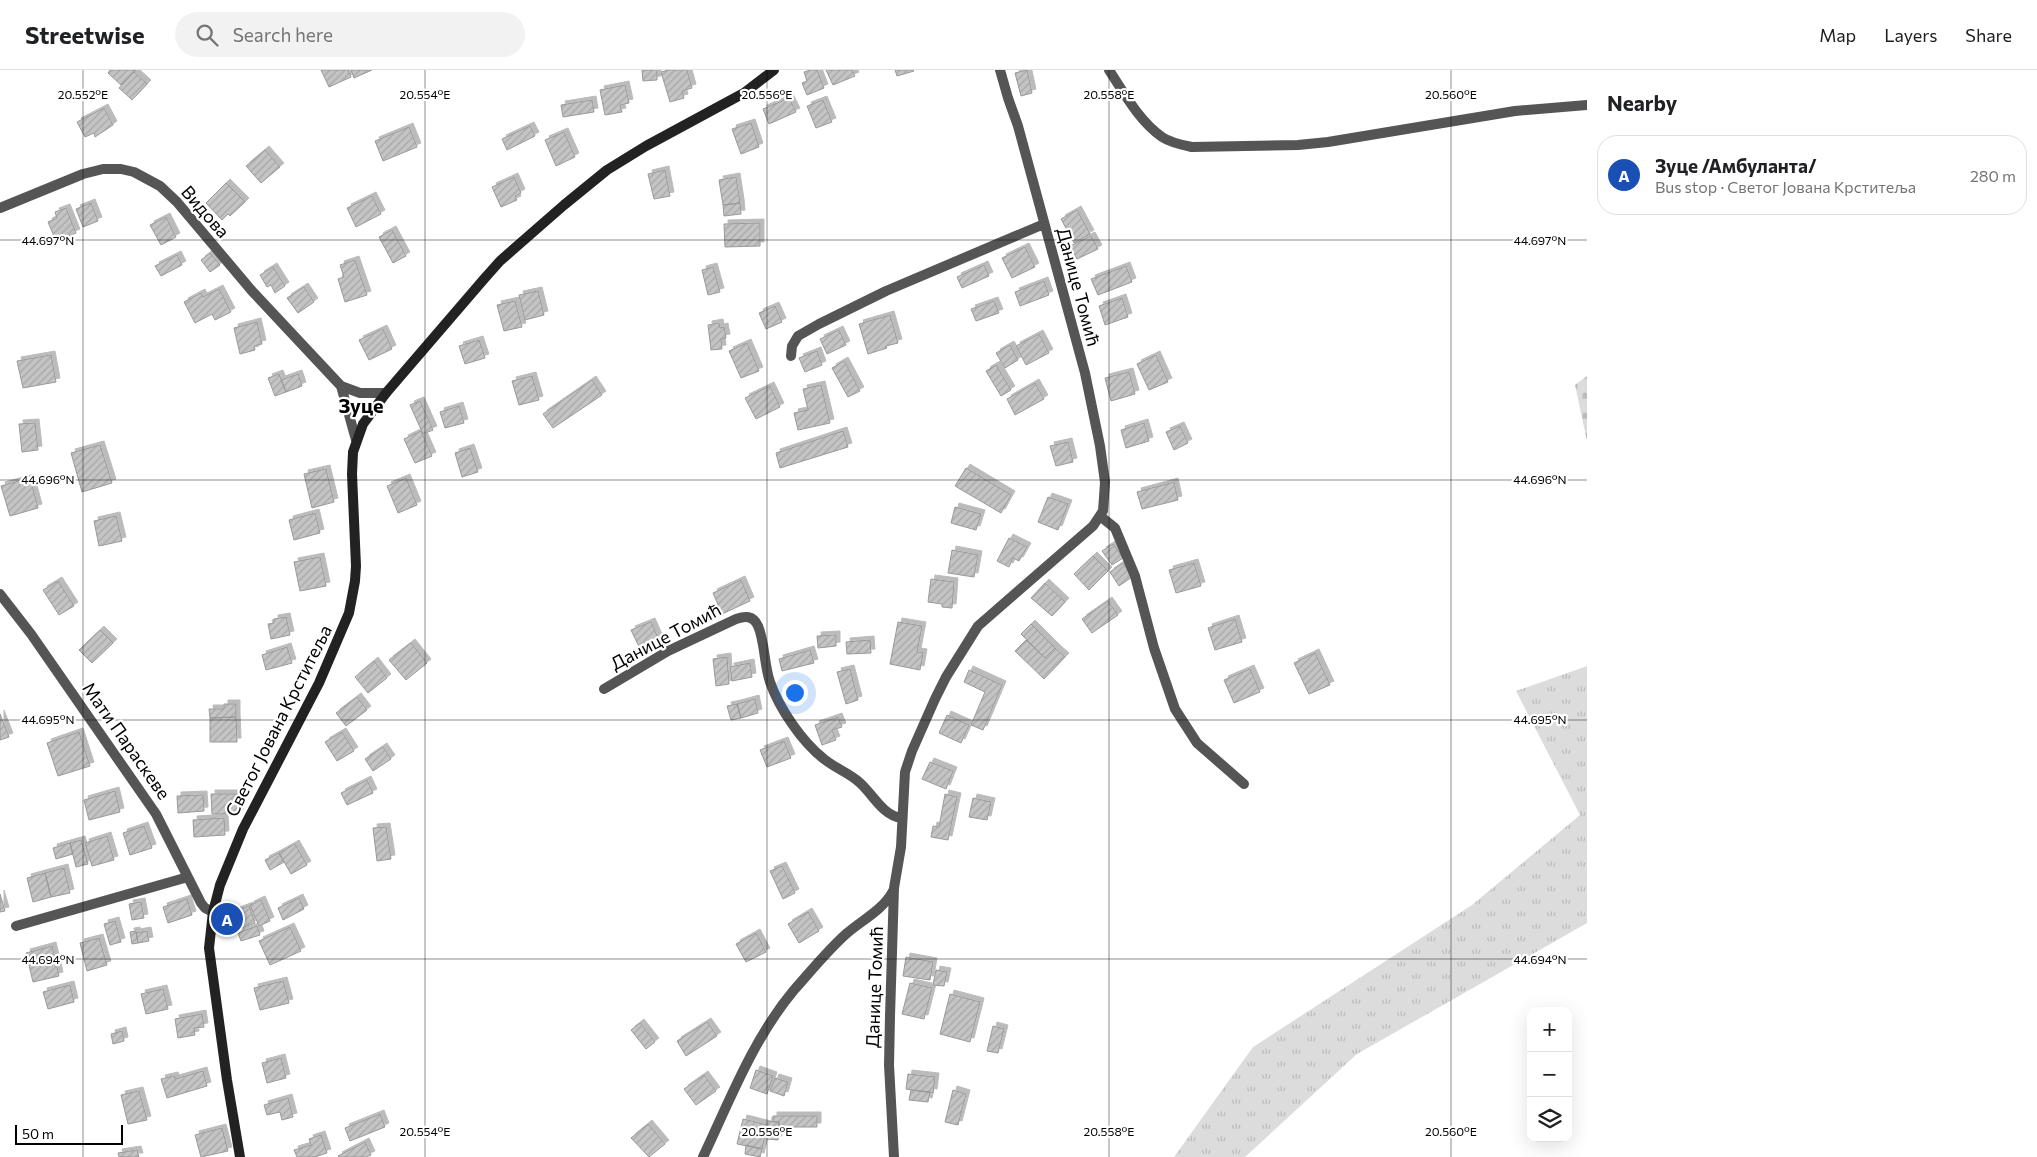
<!DOCTYPE html>
<html lang="en">
<head>
<meta charset="utf-8">
<style>
  :root { --surface:#fff; --page:#f2f2f2; --text:#202124; --muted:#757577; --line:#e0e0e0; --accent:#0b8043 }
  body { margin:0; font-family:Commissioner,sans-serif; background:var(--page); color:var(--text) }
  .controls { position:absolute; right:15px; bottom:15px; display:grid; overflow:hidden; border-radius:10px; box-shadow:0 5px 20px #0002 }
  .controls button { width:45px; height:45px; display:grid; place-items:center; padding:0; border:0; border-bottom:1px solid var(--line); background:var(--surface); color:var(--text); font:25px sans-serif }
  .scale { position:absolute; left:15px; bottom:12px; width:108px; box-sizing:border-box; padding-left:5px; border:2px solid #000; border-top:0; font-size:14px; line-height:18px; white-space:nowrap; color:#000; -webkit-text-stroke:4px #fff; paint-order:stroke }
  .you { position:absolute; left:794px; top:622px; width:18px; height:18px; margin:-12px; border:4px solid #fff; border-radius:50%; background:#1a73e8; box-shadow:0 0 0 8px #1a73e833 }
  .badge { display:grid; place-items:center; width:32px; height:32px; border-radius:50%; background:var(--accent); color:#fff; font-size:16px; font-weight:700 }
  .pin { position:absolute; translate:-50% -50%; border:2px solid #fff; box-shadow:0 1px 5px #0006 }
  .list { margin:0; padding:0; list-style:none }
  h2 { display:flex; justify-content:space-between; align-items:center; height:65px; margin:0; padding:0 20px; font-size:21px }
  h2 small { font-size:16px; font-weight:400; color:var(--muted) }
  .list li { display:grid; grid-template-columns:32px 1fr auto; gap:15px; align-items:center; box-sizing:border-box; height:80px; margin:0 10px 10px; padding:0 10px; border:1px solid var(--line); border-radius:20px }
  .list b { display:block; font-size:19px; white-space:nowrap }
  .list p { margin:0; font-size:16px; white-space:nowrap; color:var(--muted) }
  .list em { font-size:16px; font-style:normal; color:var(--muted) }
  .icon { flex:none; width:28px; height:28px; fill:none; stroke:currentColor; stroke-width:2; stroke-linecap:round; stroke-linejoin:round }
  .map { position:relative; flex:none; width:1587px; height:1087px; overflow:hidden }
  header { display:flex; align-items:center; gap:30px; box-sizing:border-box; height:70px; padding:0 25px; background:var(--surface); border-bottom:1px solid var(--line) }
  header strong { font-size:24px }
  nav { display:flex; gap:28px; margin-inline-start:auto; font-size:18px }
  .search { width:350px; height:45px; background:var(--page); display:flex; align-items:center; gap:12px; box-sizing:border-box; padding:0 18px; border-radius:28px; color:var(--muted); font-size:19px }
  main { display:flex }
  aside { flex:1; background:var(--surface) }
  .map>svg:first-child { display:block }
</style>
</head>
<body>
<header>
<strong>Streetwise</strong>
<div class="search"><svg class="icon" aria-label="search" viewBox="0 0 24 24"><circle cx="10" cy="10" r="6"/><path d="M15 15l6 6"/></svg>Search here</div>
<nav><a>Map</a><a>Layers</a><a>Share</a></nav>
</header>
<main>
<div class="map">
<svg width="1587" height="1087" viewBox="0 0 1587 1087">
  <defs>
    <pattern id="grass-tufts" width="24" height="20" patternUnits="userSpaceOnUse" patternTransform="scale(1.25)"><rect width="24" height="20" fill="#dcdcdc"/><path d="M3 7l-1-3M5 7V3M7 7l1-3M15 17l-1-3M17 17v-4M19 17l1-3" fill="none" stroke="#bbb"/></pattern>
    <pattern id="cemetery-stones" width="16" height="16" patternUnits="userSpaceOnUse" patternTransform="scale(1.25)"><rect width="16" height="16" fill="#dcdcdc"/><path d="M2 7V4a2 2 0 0 1 4 0v3zM10 15v-3a2 2 0 0 1 4 0v3z" fill="#bbb"/></pattern>
    <pattern id="building-hatch" width="6" height="6" patternUnits="userSpaceOnUse" patternTransform="scale(1.25)"><rect width="6" height="6" fill="#c4c4c4"/><path d="M-1 1l2-2M0 6l6-6M5 7l2-2" fill="none" stroke="#a7a7a7"/></pattern>
    <filter id="shadow"><feDropShadow dx="4" dy="-4" stdDeviation="0" flood-color="#0004"/></filter>
  </defs>
  <rect width="100%" height="100%" fill="#fff"/>
  <path fill="url(#grass-tufts)" d="M1587,596v257l-230,131 -112,103h-71l79,-110 219,-142 108,-90 -64,-124z"/>
  <path fill="url(#cemetery-stones)" d="M1587,306v65l-12,-56z"/>
  <path fill="url(#building-hatch)" stroke="#999" filter="url(#shadow)" d="M110,0h26l-15,15 -13,-12z
    M321,0h27l3,7 -22,10z
    M351,0h21l-18,8z
    M642,0h15v10l-14,1z
    M669,0h18l5,18 -10,3 2,7 -14,4 -9,-30z
    M810,0h7l7,18 -17,7 -5,-12 5,-2 -3,-9z
    M826,0h26l3,6 -22,9z
    M895,0h18l1,1 -17,5z
    M1027,0l5,23 -11,3 -6,-23z
    M134,2l13,12 -15,16 -13,-12z
    M625,15l4,18 -9,2 2,7 -17,3 -5,-25z
    M789,28l7,14 -27,12 -6,-15z
    M592,30l2,12 -31,5 -2,-12z
    M823,30l9,22 -16,6 -9,-22z
    M104,38l9,17 -18,12 -1,-4 -9,4 -8,-15z
    M751,53l8,24 -18,7 -9,-25z
    M530,56l5,10 -28,14 -5,-11z
    M409,57l8,20 -34,14 -8,-20z
    M564,62l11,25 -19,9 -11,-26z
    M265,80l15,17 -19,16 -15,-17z
    M665,100l5,26 -16,3 -6,-25z
    M514,107l7,16 -6,3 2,4 -16,7 -9,-20z
    M736,107l4,26 -17,2 -4,-25z
    M226,113l19,19 -15,14 -2,-2 -6,6 -16,-17z
    M372,126l9,18 -25,13 -9,-19z
    M91,133l7,18 -15,6 -7,-18z
    M740,133l1,11 -17,2 -1,-11z
    M66,138l10,25 -20,8 -8,-19 9,-4 -2,-6z
    M1077,140l13,24 -16,9 -13,-24z
    M166,147l10,20 -15,8 -11,-20z
    M760,153v23l-35,1 -1,-23z
    M392,160l14,26 -13,7 -14,-26z
    M1091,166l7,13 -21,10 -7,-13z
    M1025,177l10,20 -23,11 -10,-20z
    M210,183l10,12 -10,7 -9,-12z
    M177,185l5,10 -21,11 -6,-10z
    M355,190l12,35 -22,7 -7,-23 6,-2 -4,-12z
    M984,195l5,11 -27,12 -5,-11z
    M1126,196l6,16 -34,13 -7,-16z
    M273,197l12,19 -10,7 -4,-8 -4,2 -7,-12z
    M713,197l7,25 -12,3 -6,-25z
    M1044,211l5,14 -29,11 -5,-14z
    M304,217l10,15 -16,11 -11,-15z
    M219,219l12,23 -16,8 -3,-6 -17,9 -11,-21 17,-9 2,4z
    M538,221l6,24 -19,5 -6,-25z
    M1122,228l6,19 -23,8 -6,-19z
    M515,231l7,26 -18,4 -7,-26z
    M994,231l5,12 -23,8 -5,-12z
    M775,236l7,16 -16,7 -7,-16z
    M890,245l8,28 -12,3 1,2 -19,6 -9,-30z
    M257,252l5,22 -8,2 1,4 -15,4 -6,-26z
    M719,253l1,5 4,-1 2,11 -5,1 1,10 -11,1 -3,-25z
    M383,259l9,20 -23,11 -10,-20z
    M839,260l7,15 -19,9 -7,-15z
    M1039,264l10,19 -23,12 -10,-19z
    M479,270l6,18 -20,6 -6,-18z
    M747,273l12,28 -18,7 -12,-27z
    M1010,275l8,15 -13,8 -9,-15z
    M817,281l5,14 -17,7 -6,-14z
    M51,285l5,27 -33,6 -6,-27z
    M1156,285l12,27 -19,8 -12,-26z
    M844,291l16,30 -12,6 -16,-29z
    M996,295l15,25 -10,6 -15,-25z
    M1129,302l6,22 -24,7 -6,-23z
    M279,304l7,18 -11,4 -7,-18z
    M298,304l4,12 -16,6 -5,-12z
    M532,306l7,24 -20,5 -7,-24z
    M592,310l10,15 -49,33 -10,-14z
    M1035,313l9,16 -29,16 -8,-16z
    M821,315l9,38 -32,7 -4,-17 14,-3 -5,-21z
    M770,316l10,21 -24,12 -11,-21z
    M420,331l13,29 -10,4 -13,-29z
    M459,336l5,17 -19,5 -5,-16z
    M35,353l3,27 -16,2 -3,-28z
    M1144,353l5,18 -23,7 -5,-18z
    M1180,356l8,17 -14,7 -8,-18z
    M421,361l11,25 -17,7 -11,-24z
    M843,361l5,16 -68,21 -4,-15z
    M1068,372l5,20 -17,4 -6,-20z
    M100,375l12,38 -30,9 -11,-39z
    M470,378l8,24 -16,5 -7,-24z
    M966,398l45,27 -10,18 -46,-27z
    M326,399l8,33 -22,6 -8,-34z
    M30,408l8,30 -28,8 -9,-30z
    M406,408l11,27 -19,8 -11,-27z
    M1174,412l4,18 -36,9 -5,-17z
    M1048,427l20,7 -10,26 -20,-8z
    M955,437l26,7 -5,16 -25,-7z
    M315,443l5,20 -26,7 -5,-20z
    M116,446l6,25 -23,5 -5,-25z
    M1009,468l18,9 -8,14 -6,-3 -4,9 -12,-6z
    M1113,474l10,14 -11,7 -10,-14z
    M952,480l26,5 -4,22 -26,-4z
    M1093,486l15,15 -19,19 -15,-16z
    M320,487l6,29 -26,5 -6,-29z
    M1123,493l9,14 -13,9 -9,-14z
    M1194,493l7,23 -25,7 -7,-23z
    M931,509l23,3 -2,26 -10,-1v-3l-14,-2z
    M741,510l9,21 -28,13 -9,-21z
    M58,511l16,25 -15,9 -16,-25z
    M1045,513l20,19 -13,14 -21,-18z
    M1108,531l10,14 -26,18 -10,-14z
    M286,547l4,18 -19,4 -3,-15 6,-1v-4z
    M1235,549l7,23 -27,8 -7,-22z
    M651,552l10,23 -19,8 -11,-23z
    M898,552l24,4 -5,26 6,1 -3,17 -30,-6z
    M1031,554l24,24 -10,10 -24,-24z
    M100,560l13,13 -21,20 -13,-13z
    M836,565v11l-18,2 -1,-12z
    M870,570l1,13 -24,1 -1,-12z
    M1026,570l19,18 10,-10 10,9 -21,22 -29,-28z
    M411,573l16,20 -21,17 -17,-20z
    M287,577l5,16 -26,7 -4,-15z
    M810,580l4,13 -32,8 -3,-12z
    M1315,583l15,32 -21,9 -15,-31z
    M727,587l2,27 -13,2 -3,-27z
    M374,591l13,17 -19,15 -13,-16z
    M750,593l2,14 -20,4 -2,-14z
    M850,599l8,31 -12,4 -9,-32z
    M1250,599l10,23 -26,11 -10,-23z
    M969,600l33,15 -19,45 -12,-5 14,-33 -21,-10z
    M357,627l10,13 -21,16 -10,-13z
    M755,629l3,14 -17,5 -4,-14z
    M224,634h12v13l-26,1 -1,-9h15z
    M737,634l4,14 -10,2 -4,-14z
    M0,644l9,23 -9,3z
    M947,645l22,10 -8,18 -22,-10z
    M236,647l1,25h-27v-24z
    M838,647l4,10 -10,3 4,10 -14,5 -7,-20z
    M79,662l11,34 -32,10 -11,-33z
    M342,662l12,19 -17,10 -12,-19z
    M784,671l7,17 -24,9 -7,-17z
    M383,677l8,12 -18,12 -8,-12z
    M930,692l23,9 -7,18 -24,-10z
    M367,710l6,13 -26,12 -6,-12z
    M115,721l5,21 -31,8 -5,-20z
    M211,724h28v20h-27z
    M945,724l12,3 -9,43 -17,-3 2,-11 6,1z
    M203,725l1,16 -26,2 -1,-17z
    M973,728l18,4 -4,18 -18,-3z
    M224,748l1,17 -31,2 -1,-17z
    M144,756l8,22 -22,7 -7,-22z
    M386,757l5,32 -14,2 -4,-33z
    M107,766l7,24 -22,6 -7,-23z
    M81,770l7,24 -12,3 -6,-24z
    M70,773l3,11 -17,5 -3,-11z
    M295,774l12,21 -16,9 -12,-21z
    M279,783l5,9 -14,8 -5,-10z
    M782,796l13,27 -12,6 -13,-28z
    M64,798l6,25 -19,4 -6,-24z
    M45,803l6,24 -18,5 -6,-24z
    M0,824l5,17 -5,1z
    M299,828l5,11 -21,11 -5,-12z
    M187,829l5,16 -24,8 -5,-16z
    M261,830l9,21 -11,5 -9,-21z
    M141,832l3,16 -12,2 -3,-16z
    M249,836l6,17 -13,5 -6,-17z
    M808,842l11,19 -20,12 -11,-19z
    M115,851l6,21 -11,3 -6,-21z
    M257,856l3,9 -19,6 -3,-8z
    M290,857l11,24 -31,14 -11,-24z
    M136,861l2,12 -6,1 -2,-12z
    M147,861l2,10 -11,2 -2,-10z
    M756,863l10,19 -20,10 -10,-18z
    M99,868l8,27 -20,6 -7,-28z
    M52,876l7,30 -26,6 -7,-29z
    M906,887l27,5 -3,18 -27,-4z
    M936,900l11,2 -3,14 -11,-1z
    M283,911l6,22 -29,7 -6,-22z
    M910,913l22,5 -8,31 -22,-5z
    M70,915l4,17 -26,7 -5,-17z
    M163,919l5,20 -22,5 -5,-20z
    M950,924l30,8 -10,40 -30,-8z
    M202,944l2,13 -10,1 1,7 -17,3 -3,-19z
    M707,952l10,14 -31,20 -9,-15z
    M640,953l15,19 -9,7 -15,-19z
    M993,956l11,3 -6,24 -11,-2z
    M122,961l2,10 -11,3 -2,-10z
    M281,988l5,20 -19,5 -5,-20z
    M756,1000l17,6 -6,18 -17,-6z
    M203,1001l4,15 -40,12 -6,-19 13,-3 1,3z
    M908,1004l27,3 -2,16 -27,-4z
    M704,1005l12,16 -20,14 -12,-16z
    M775,1008l13,4 -4,14 -14,-5z
    M911,1020l19,2 -2,10 -19,-2z
    M953,1020l13,4 -8,31 -13,-3z
    M139,1021l8,29 -19,4 -7,-29z
    M288,1028l5,19 -11,3 -2,-8 -13,3 -3,-10z
    M380,1044l5,13 -35,14 -5,-13z
    M773,1046h44v11h-38v-5h-6z
    M743,1049l24,6 -5,24 -25,-5z
    M768,1051l11,1 -1,18 -11,-1z
    M648,1054l17,20 -16,13 -18,-19z
    M222,1058l6,23 -27,6 -6,-22z
    M321,1065l6,18 -12,4h-18l-3,-7 17,-5 -2,-6z
    M365,1072l6,13 -5,2h-27l-1,-1z
    M746,1075l16,4 -2,8 -15,-3z
    M137,1080l2,7h-20l-1,-4z"/>
  <g fill="none" stroke-linecap="round" stroke-linejoin="round">
    <path stroke="#555" stroke-width="10" d="M1109,0c15,23 30,51 53,67 9,6 20,8 30,10l106,-2 30,-3 187,-31 72,-6
      M0,138l83,-34 20,-5h18l13,3 26,14 17,16 75,89 89,95 15,54
      M791,286l1,-10 6,-10 21,-12 67,-33 158,-67
      M341,316l19,7h26
      M1100,446l15,12 20,48 19,72 21,61 22,34 47,41
      M0,524l31,40 125,180 45,89 4,5 8,4
      M604,619l64,-38 68,-32c9,-3 17,-4 22,7 7,16 6,39 12,56 9,26 32,60 54,77 11,9 25,14 35,23 14,12 23,33 42,36
      M16,856l172,-49
      M703,1087c27,-57 50,-118 91,-167 17,-19 33,-39 52,-56 16,-14 37,-24 47,-43
      M894,1087l-5,-92 1,-49 4,-128 7,-41 4,-75 7,-21 23,-52 11,-22 32,-51 115,-100 10,-15 1,-14 1,-15 -5,-36 -15,-73 -67,-247 -10,-28 -8,-28"/>
    <path stroke="#222" stroke-width="10" d="M240,1087l-13,-77 -18,-132 4,-36 7,-27 23,-56 76,-146 30,-70 6,-32 1,-15 -4,-92 1,-22 10,-28 23,-31 98,-114 16,-18 64,-56 43,-35 39,-24 98,-53 30,-23"/>
  </g>
  <path fill="none" stroke="#000" stroke-width="1" stroke-opacity="0.45" d="M83,0v1087M425,0v1087M767,0v1087M1109,0v1087M1451,0v1087M0,170h1587M0,410h1587M0,650h1587M0,889h1587"/>
  <g text-anchor="middle" stroke-width="4.5" stroke-linejoin="round" paint-order="stroke">
    <g font-size="18" fill="#000" stroke="#fff">
      <text transform="translate(205 142) rotate(49)" y="6">Видова</text>
      <text transform="translate(1078 217) rotate(75)" y="6">Данице Томић</text>
      <text transform="translate(666 567) rotate(-28)" y="6">Данице Томић</text>
      <text transform="translate(279 651) rotate(-63)" y="6">Светог Јована Крститеља</text>
      <text transform="translate(126 671) rotate(55)" y="6">Мати Параскеве</text>
      <text transform="translate(875 917) rotate(-88)" y="6">Данице Томић</text>
    </g>
    <g font-size="20" font-weight="bold" fill="#000" stroke="#fff">
      <text x="361" y="343">Зуце</text>
    </g>
  </g>
  <g font-size="12" text-anchor="middle" fill="#000" stroke="#fff" stroke-width="4.5" stroke-linejoin="round" paint-order="stroke">
    <text x="83" y="29">20.552°E</text>
    <text x="425" y="29">20.554°E</text>
    <text x="767" y="29">20.556°E</text>
    <text x="1109" y="29">20.558°E</text>
    <text x="1451" y="29">20.560°E</text>
    <text x="48" y="175">44.697°N</text>
    <text x="1540" y="175">44.697°N</text>
    <text x="48" y="414">44.696°N</text>
    <text x="1540" y="414">44.696°N</text>
    <text x="48" y="654">44.695°N</text>
    <text x="1540" y="654">44.695°N</text>
    <text x="48" y="894">44.694°N</text>
    <text x="1540" y="894">44.694°N</text>
    <text x="425" y="1066">20.554°E</text>
    <text x="767" y="1066">20.556°E</text>
    <text x="1109" y="1066">20.558°E</text>
    <text x="1451" y="1066">20.560°E</text>
  </g>
</svg>
<div class="controls">
<button>+</button>
<button>−</button>
<button><svg class="icon" aria-label="layers" viewBox="0 0 24 24"><path d="M12 4l9 5-9 5-9-5zM3 14l9 5 9-5"/></svg></button>
</div>
<div class="scale">50 m</div>
<div class="you"></div>
<div class="pin badge" style="left:227px;top:849px;background:#1a4fb4">A</div>
</div>
<aside>
<h2>Nearby<small></small></h2>
<ul class="list">
<li><span class="badge" style="background:#1a4fb4">A</span><div><b>Зуце /Амбуланта/</b><p>Bus stop · Светог Јована Крститеља</p></div><em>280 m</em></li>
</ul>
</aside>
</main>
</body>
</html>
